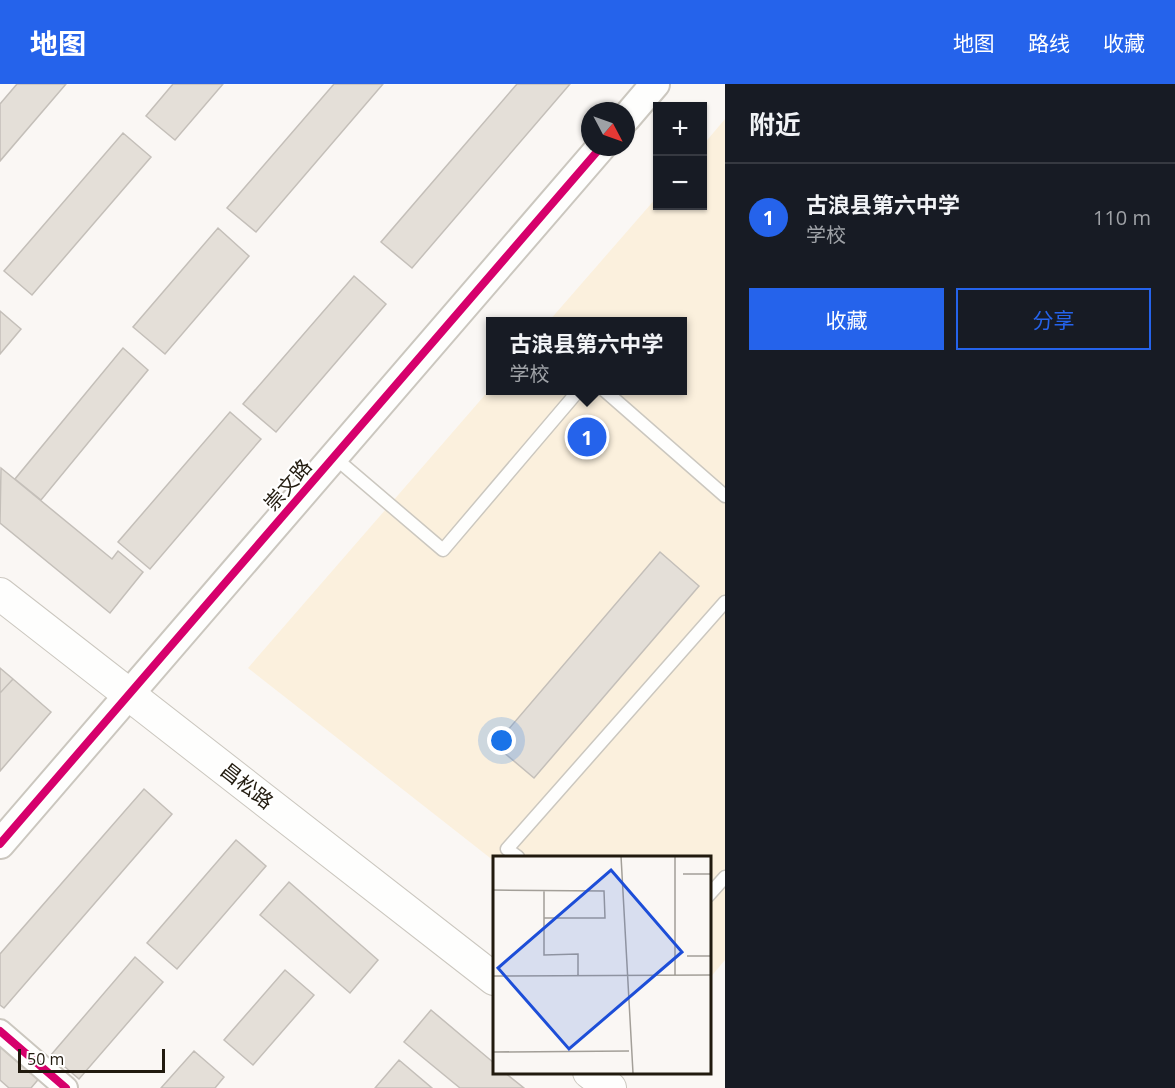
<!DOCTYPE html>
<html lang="zh">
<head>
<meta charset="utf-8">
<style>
  :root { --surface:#171b24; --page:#20242c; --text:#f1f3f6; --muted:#9ea1a6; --line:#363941; --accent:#2563eb }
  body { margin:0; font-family:"Open Sans","Noto Sans SC",sans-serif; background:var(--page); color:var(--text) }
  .controls { position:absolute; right:18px; top:18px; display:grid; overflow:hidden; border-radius:0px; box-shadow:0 2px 4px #0004 }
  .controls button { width:54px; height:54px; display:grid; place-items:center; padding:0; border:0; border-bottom:2px solid var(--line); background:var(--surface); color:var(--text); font:30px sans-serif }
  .compass { position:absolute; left:581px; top:18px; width:54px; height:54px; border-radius:50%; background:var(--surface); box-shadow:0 2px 4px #0004; rotate:131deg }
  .scale { position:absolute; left:18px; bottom:15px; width:147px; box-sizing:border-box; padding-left:6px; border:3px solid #211a0e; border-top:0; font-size:16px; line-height:21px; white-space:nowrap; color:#211a0e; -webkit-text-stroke:4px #fff; paint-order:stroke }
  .you { position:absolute; left:502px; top:657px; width:21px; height:21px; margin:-15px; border:4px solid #fff; border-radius:50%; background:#1a73e8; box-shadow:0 0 0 9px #1a73e833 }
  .badge { display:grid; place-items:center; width:39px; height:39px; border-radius:50%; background:var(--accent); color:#fff; font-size:20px; font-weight:700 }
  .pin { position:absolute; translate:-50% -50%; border:3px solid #fff; box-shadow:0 2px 6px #0006 }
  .popup { position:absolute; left:486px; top:233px; width:201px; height:78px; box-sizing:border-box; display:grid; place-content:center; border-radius:0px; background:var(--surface); filter:drop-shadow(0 2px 4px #0005); font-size:20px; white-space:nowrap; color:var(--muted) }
  .popup b { font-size:22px; color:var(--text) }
  .popup::after { content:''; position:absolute; left:50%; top:100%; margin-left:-12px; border:12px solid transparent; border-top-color:var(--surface) }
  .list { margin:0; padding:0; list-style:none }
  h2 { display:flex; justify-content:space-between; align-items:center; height:78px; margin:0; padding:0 24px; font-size:26px }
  h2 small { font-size:20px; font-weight:400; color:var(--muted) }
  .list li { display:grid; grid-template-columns:39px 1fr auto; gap:18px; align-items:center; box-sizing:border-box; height:108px; padding:0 24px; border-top:2px solid var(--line) }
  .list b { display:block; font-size:22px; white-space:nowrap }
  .list p { margin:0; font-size:20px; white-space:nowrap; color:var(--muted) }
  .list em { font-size:20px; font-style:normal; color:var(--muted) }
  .actions { display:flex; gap:12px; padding:18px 24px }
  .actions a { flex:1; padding:14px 0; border:2px solid var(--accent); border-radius:0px; text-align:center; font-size:21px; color:var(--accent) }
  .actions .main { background:var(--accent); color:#fff }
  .map { position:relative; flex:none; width:725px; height:1004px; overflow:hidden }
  header { display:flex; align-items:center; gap:36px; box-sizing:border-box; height:84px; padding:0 30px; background:var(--accent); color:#fff }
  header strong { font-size:28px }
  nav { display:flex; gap:33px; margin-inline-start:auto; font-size:21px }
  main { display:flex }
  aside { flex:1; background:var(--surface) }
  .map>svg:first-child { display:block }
</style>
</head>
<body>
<header>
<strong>地图</strong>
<nav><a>地图</a><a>路线</a><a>收藏</a></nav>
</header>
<main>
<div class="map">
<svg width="725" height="1004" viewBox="0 0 725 1004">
  <rect width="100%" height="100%" fill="#faf7f4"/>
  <path fill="#fbf0dd" d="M725,35v841l-16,19 -1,-122h-214v4l-246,-193 243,-280v2h192v-68l-134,-1 108,-124 1,9h44l1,-61z"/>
  <path fill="#e4dfd8" stroke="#c4bfb9" stroke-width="1.5" d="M17,0h49l-66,77v-57z
    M173,0h50l-48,56 -29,-24z
    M334,0h49l-127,148 -29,-24z
    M517,0h53l-158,184 -31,-26z
    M123,49l28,24 -119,138 -28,-24z
    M218,144l31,28 -84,98 -32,-27z
    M354,192l32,28 -110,128 -33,-28z
    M0,227l21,18 -21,25z
    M123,264l25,22 -107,130 -26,-21z
    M230,328l31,27 -111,130 -32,-27z
    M1,384l111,91 6,-8 25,21 -33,41 -110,-90z
    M660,468l39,34 -165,192 -39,-33z
    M0,584l13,11 -13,14z
    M13,595l38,33 -51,59v-78z
    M144,705l28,25 -168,194 -4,-3v-51z
    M236,756l30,26 -89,103 -30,-26z
    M289,798l89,78 -28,33 -90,-78z
    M135,873l28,25 -84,97 -28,-24z
    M285,886l29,25 -61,70 -29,-25z
    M431,926l63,53v9h10l20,16h-64l-56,-46z
    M0,955l42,36 -11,13h-22l-9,-8z
    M194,967l30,26 -9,11h-54z
    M399,976l33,28h-57z"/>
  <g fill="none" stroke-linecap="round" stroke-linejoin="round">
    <g stroke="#cbc7bf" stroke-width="15">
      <path id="service" d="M604,306l121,106
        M334,373l109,93 136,-160
        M518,773l-11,-8 218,-247
        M708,812l17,-19"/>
    </g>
    <g stroke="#cbc7bf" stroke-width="26">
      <path id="minor" d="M0,947l66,57"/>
    </g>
    <g stroke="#cbc7bf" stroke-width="32">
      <path id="tertiary" d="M626,34l29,-34
        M0,760l601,-697"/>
    </g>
    <g stroke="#cbc7bf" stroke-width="34">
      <path id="secondary" d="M0,510l494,385
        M589,988l21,16"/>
    </g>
    <use href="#service" stroke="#fefefd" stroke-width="12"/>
    <use href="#minor" stroke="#fefefd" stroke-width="22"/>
    <use href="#tertiary" stroke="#fefefd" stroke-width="28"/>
    <use href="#secondary" stroke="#fefefd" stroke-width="32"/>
    <g stroke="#fff" stroke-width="11">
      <path id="cycleway" d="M0,760l601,-697
        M0,947l66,57"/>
    </g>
    <use href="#cycleway" stroke="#d6006c" stroke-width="8"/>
  </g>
  <g text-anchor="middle" stroke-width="4.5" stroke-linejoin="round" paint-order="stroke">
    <g font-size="20" fill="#211a0e" stroke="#fff">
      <text transform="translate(288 401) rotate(-49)" y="7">崇文路</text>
      <text transform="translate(247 702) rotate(38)" y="7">昌松路</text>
    </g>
  </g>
  <g transform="translate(493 772)">
    <rect width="218" height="218" fill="#faf7f4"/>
    <path fill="none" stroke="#a39f98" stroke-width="1.5" d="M128,0l12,217M182,0v119M190,18h28M0,34l111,1 1,27h-61M51,34v65l34,-1v22M194,100h24M0,120l218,-1M0,196l136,-1"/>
    <path fill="#1d4ed8" fill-opacity="0.15" stroke="#1d4ed8" stroke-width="3" d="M118,14l71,82 -113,97 -71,-81z"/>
    <rect width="218" height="218" fill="none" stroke="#211a0e" stroke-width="3"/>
  </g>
</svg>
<div class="controls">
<button>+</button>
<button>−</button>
</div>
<svg class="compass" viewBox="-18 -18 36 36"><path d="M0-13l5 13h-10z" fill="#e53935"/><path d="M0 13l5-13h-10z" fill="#9ea1a6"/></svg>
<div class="scale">50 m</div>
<div class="you"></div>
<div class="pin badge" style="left:587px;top:353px">1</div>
<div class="popup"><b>古浪县第六中学</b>学校</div>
</div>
<aside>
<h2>附近<small></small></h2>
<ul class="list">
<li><span class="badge">1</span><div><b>古浪县第六中学</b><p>学校</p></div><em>110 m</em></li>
</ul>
<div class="actions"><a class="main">收藏</a><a>分享</a></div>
</aside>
</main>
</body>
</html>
